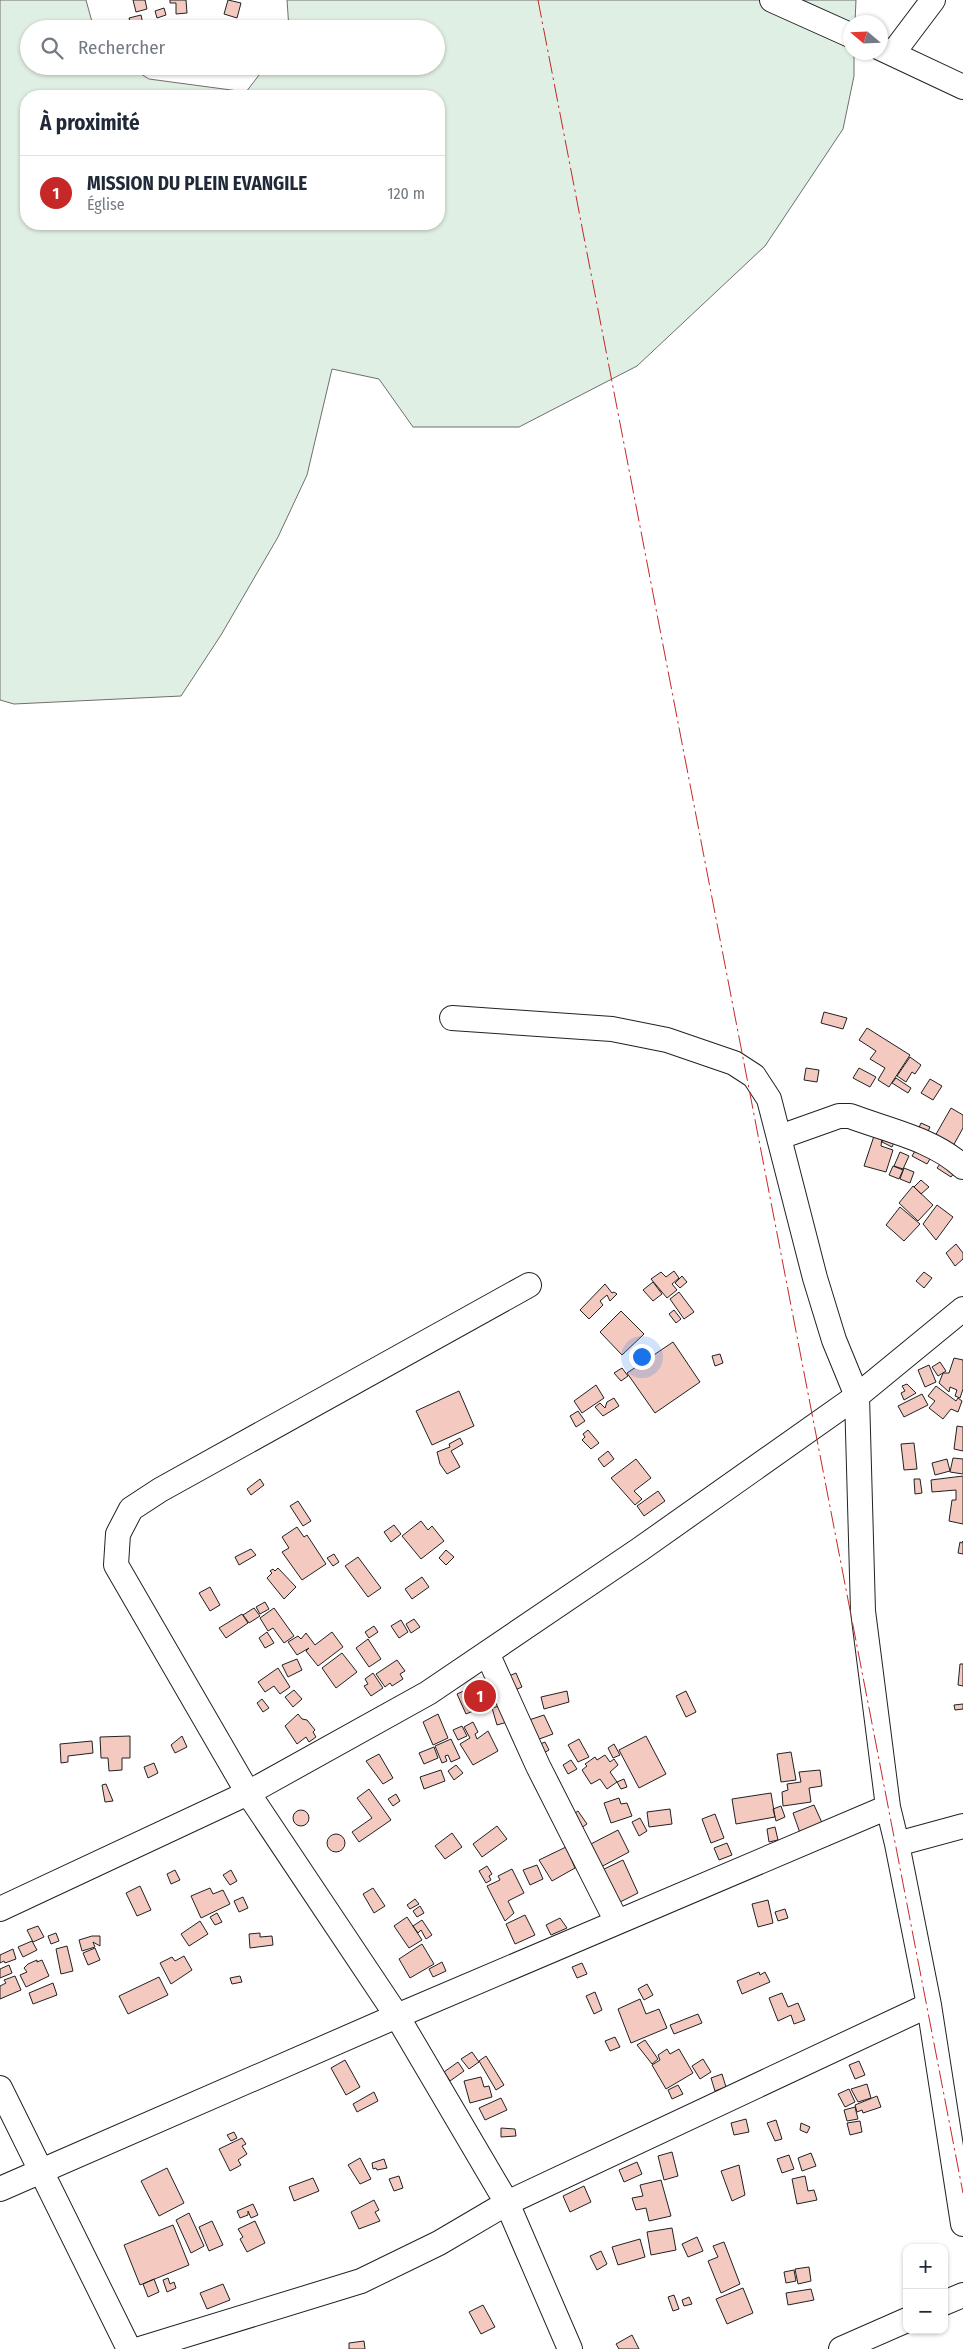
<!DOCTYPE html>
<html lang="fr">
<head>
<meta charset="utf-8">
<style>
  :root { --surface:#fff; --page:#f6f6f7; --text:#1f2937; --muted:#747a83; --line:#e0e1e3; --accent:#c62828 }
  body { margin:0; font-family:"Fira Sans Condensed",sans-serif; background:var(--page); color:var(--text) }
  .controls { position:absolute; right:15px; bottom:15px; display:grid; overflow:hidden; border-radius:10px; box-shadow:0 1px 4px #0004 }
  .controls button { width:45px; height:45px; display:grid; place-items:center; padding:0; border:0; border-bottom:1px solid var(--line); background:var(--surface); color:var(--text); font:25px sans-serif }
  .compass { position:absolute; left:843px; top:15px; width:45px; height:45px; border-radius:50%; background:var(--surface); box-shadow:0 1px 4px #0004; rotate:289deg }
  .you { position:absolute; left:641px; top:1356px; width:18px; height:18px; margin:-12px; border:4px solid #fff; border-radius:50%; background:#1a73e8; box-shadow:0 0 0 8px #1a73e833 }
  .badge { display:grid; place-items:center; width:32px; height:32px; border-radius:50%; background:var(--accent); color:#fff; font-size:16px; font-weight:700 }
  .pin { position:absolute; translate:-50% -50%; border:2px solid #fff; box-shadow:0 1px 5px #0006 }
  .list { margin:0; padding:0; list-style:none }
  h2 { display:flex; justify-content:space-between; align-items:center; height:65px; margin:0; padding:0 20px; font-size:21px }
  h2 small { font-size:16px; font-weight:400; color:var(--muted) }
  .list li { display:grid; grid-template-columns:32px 1fr auto; gap:15px; align-items:center; box-sizing:border-box; height:75px; padding:0 20px; border-top:1px solid var(--line) }
  .list b { display:block; font-size:19px; white-space:nowrap }
  .list p { margin:0; font-size:16px; white-space:nowrap; color:var(--muted) }
  .list em { font-size:16px; font-style:normal; color:var(--muted) }
  .icon { flex:none; width:28px; height:28px; fill:none; stroke:currentColor; stroke-width:2; stroke-linecap:round; stroke-linejoin:round }
  .map { position:relative; flex:none; width:963px; height:2349px; overflow:hidden }
  .search { position:absolute; background:var(--surface); box-shadow:0 1px 4px #0004; left:20px; top:20px; width:425px; height:55px; display:flex; align-items:center; gap:12px; box-sizing:border-box; padding:0 18px; border-radius:28px; color:var(--muted); font-size:19px }
  .panel { position:absolute; background:var(--surface); box-shadow:0 1px 4px #0004; left:20px; top:90px; width:425px; height:140px; border-radius:20px }
  .map>svg:first-child { display:block }
</style>
</head>
<body>
<div class="map">
<svg width="963" height="2349" viewBox="0 0 963 2349">
  <rect width="100%" height="100%" fill="#fff"/>
  <path fill="#e0efe3" stroke="#6f6f6f" fill-rule="evenodd" d="M0,0h86l8,29h-65v37h99l21,13 97,13 20,-26h170v-37h-147l-2,-29h569l-1,22h-5v30l4,1v23l-11,53 -78,117 -128,120 -118,61h-106l-34,-48 -47,-10 -25,106 -29,62 -57,98 -40,61 -167,8 -14,-4zM26,96h413v128h-413z"/>
  <path fill="#f3c9c0" stroke="#222" d="M133,0h12l2,9 -11,3z
    M170,0h16l1,13 -11,1v-11h-6z
    M228,0l13,3 -4,15 -13,-4z
    M164,8l2,7 -9,3 -2,-7z
    M141,15l3,14h-12l-3,-11z
    M824,1012l23,6 -4,11 -22,-6z
    M867,1028l43,27 -21,32 -11,-7 7,-12 -15,-9 6,-8 -17,-11z
    M910,1057l11,8 -6,9 -3,-2 -6,10 -9,-6z
    M806,1068l13,2 -2,12 -13,-2z
    M859,1068l17,9 -6,10 -17,-9z
    M896,1078l15,10 -3,5 -16,-10z
    M930,1079l12,7 -9,14 -12,-7z
    M951,1108l12,7v13l-10,18 -18,-10z
    M921,1123l9,4 -5,11 -9,-4z
    M886,1132l11,4 -5,11 -10,-5z
    M874,1136l8,2 -1,8 12,4 -7,22 -22,-6z
    M918,1146l15,8 -6,10 -15,-8z
    M900,1152l9,4 -6,13 -9,-3z
    M945,1157l14,10 -8,10 -14,-9z
    M893,1166l10,4 -4,9 -10,-4z
    M904,1168l10,4 -4,11 -10,-4z
    M921,1180l8,7 -8,7 -7,-7z
    M913,1186l20,19 -15,16 -19,-18z
    M937,1205l16,12 -17,23 -13,-16z
    M900,1207l20,17 -16,17 -18,-16z
    M956,1244l7,9v6l-8,7 -9,-13z
    M674,1271l5,7 -7,6 5,6 -10,8 -16,-19 10,-7 5,5z
    M924,1272l8,6 -8,10 -8,-7z
    M682,1276l5,6 -7,6 -5,-5z
    M653,1282l9,12 -9,7 -10,-11z
    M605,1284l7,9 2,-1 3,2 -7,7 -3,-6 -7,6 3,4 -14,14 -9,-9z
    M679,1292l15,20 -10,7 -14,-20z
    M674,1310l7,9 -5,4 -7,-9z
    M621,1311l23,23 -22,21 -22,-23z
    M673,1342l27,40 -45,31 -28,-40z
    M720,1354l3,9 -8,3 -3,-10z
    M954,1358l9,2v29l-3,9 -5,-2 2,-6 -7,-3 -1,5 -10,-9 4,-10h6z
    M940,1362l6,9 -8,5 -6,-9z
    M929,1365l7,17 -11,5 -7,-17z
    M622,1368l6,8 -7,5 -7,-8z
    M907,1384l9,9 -12,7 -3,-7 4,-2 -3,-5z
    M596,1385l8,13 -22,15 -8,-12z
    M936,1386l20,15 2,-3 4,3 -4,11 -7,-3 -8,10 -14,-11 6,-7 -7,-5z
    M459,1391l15,35 -42,19 -16,-34z
    M922,1394l6,11 -24,12 -6,-11z
    M614,1398l5,8 -16,10 -8,-9 5,-4 5,5 2,-6z
    M578,1411l7,10 -9,6 -6,-11z
    M957,1426l6,1v24l-9,-2z
    M588,1430l11,13 -8,6 -9,-9 3,-3 -2,-3z
    M460,1438l3,6 -12,7 9,16 -13,7 -7,-10 -3,-12 13,-5 -1,-3z
    M914,1443l3,26 -13,1 -3,-26z
    M608,1451l6,8 -10,8 -6,-8z
    M953,1458l10,1v15l-13,-2z
    M636,1459l15,19 -17,13 8,8 -7,6 -24,-27z
    M947,1459l3,12 -15,4 -3,-12z
    M963,1476v48l-14,-3 3,-21h4v-10l-24,2 -1,-12z
    M260,1479l4,6 -13,10 -4,-6z
    M914,1479h6l2,14 -7,1z
    M658,1491l7,10 -21,15 -7,-10z
    M298,1501l13,20 -8,5 -13,-20z
    M421,1521l7,9 4,-4 12,15 -23,18 -19,-23z
    M394,1525l7,9 -10,8 -7,-10z
    M297,1527l7,10 3,-2 19,29 -24,16 -20,-28 7,-4 -7,-11z
    M963,1541v13l-5,-1 2,-11 2,1z
    M251,1549l5,6 -17,10 -4,-8z
    M446,1550l8,7 -8,8 -7,-7z
    M334,1554l5,8 -6,4 -6,-8z
    M358,1557l23,31 -13,9 -23,-31z
    M278,1568l18,19 -12,12 -17,-21 5,-5 -2,-2 3,-2 2,2z
    M422,1577l7,10 -17,12 -7,-10z
    M210,1587l10,18 -10,6 -11,-18z
    M265,1602l4,7 -9,5 -4,-7z
    M254,1608l6,8 -11,7 -6,-8z
    M274,1608l20,28 -10,7 -11,-15 -5,3 -8,-13z
    M242,1614l6,9 -22,15 -7,-10z
    M414,1619l6,8 -9,6 -5,-9z
    M401,1620l7,12 -9,6 -8,-12z
    M374,1626l4,6 -9,6 -4,-6z
    M267,1632l7,11 -9,5 -6,-10z
    M332,1632l11,15 -25,19 -12,-15 3,-3 -12,7 -9,-13 10,-6 3,3 5,-6 9,12z
    M368,1639l13,20 -12,8 -13,-19z
    M342,1653l15,19 -21,16 -14,-20z
    M297,1659l5,11 -14,7 -6,-12z
    M397,1660l8,11 -5,3 3,5 -11,7 -2,-3 -5,4 -9,-13z
    M960,1664h3v22l-5,-1z
    M278,1668l12,19 -10,7 -6,-8 -9,6 -7,-10z
    M373,1673l10,15 -12,8 -7,-10 4,-2 -3,-5z
    M516,1673l6,14 -12,5 -6,-14z
    M495,1677l9,21 -38,16 -9,-20z
    M294,1690l8,9 -9,8 -8,-10z
    M567,1691l2,11 -25,7 -3,-12z
    M686,1691l10,21 -10,5 -10,-21z
    M262,1699l7,9 -6,4 -6,-9z
    M506,1704l5,17 -14,4 -5,-17z
    M963,1704v5l-8,1 -1,-5z
    M298,1714l4,5 5,1 8,10 -2,2 3,5 -7,5 -3,-5 -9,7 -12,-18z
    M438,1714l10,24 -15,7 -10,-23z
    M544,1715l9,19 -22,8 -8,-20z
    M473,1722l5,10 -3,2 2,5 11,-8 10,20 -25,14 -13,-21 10,-6 -6,-11z
    M462,1726l5,10 -9,4 -5,-10z
    M130,1736v22h-8v12l-13,1 -1,-13h-7l-1,-21z
    M182,1736l5,11 -12,6 -4,-8z
    M646,1736l20,38 -27,14 -20,-38z
    M451,1739l9,19 -9,4 -3,-7 -3,1 2,5 -5,2 -7,-17z
    M579,1739l10,18 -11,5 -10,-17z
    M92,1741l1,12 -25,3v6l-7,1 -1,-19z
    M545,1742l4,8 -9,5 -4,-9z
    M614,1744l6,11 -7,3 -5,-10z
    M434,1747l4,11 -14,6 -5,-11z
    M791,1752l5,28 -15,2 -4,-28z
    M379,1754l14,24 -10,6 -17,-23z
    M605,1755l5,7 4,-3 4,6 -8,7 7,10 -10,7 -7,-10 -9,5 -9,-14 5,-4 -2,-2 10,-7 2,3z
    M571,1760l6,9 -9,5 -5,-9z
    M154,1763l4,10 -10,5 -4,-11z
    M456,1765l7,8 -9,7 -6,-9z
    M441,1770l4,11 -21,8 -4,-12z
    M820,1770l2,16 -13,2 2,14 -28,4 -1,-14 6,-2 -1,-6 14,-2 -2,-10z
    M624,1779l3,8 -6,2 -4,-7z
    M106,1784l7,17 -8,1 -3,-17z
    M369,1789l22,31 -32,22 -7,-10 20,-14 -15,-20z
    M771,1793l4,24 -39,7 -4,-25z
    M396,1794l4,7 -7,5 -5,-7z
    M619,1798l2,6 6,-1 5,13 -21,7 -7,-20z
    M814,1805l9,20 -23,8 -7,-20z
    M781,1806l4,11 -9,4 -3,-12z
    M670,1809l2,15 -23,3 -2,-15z
    M293 1818a8 8 0 1 1 16 0a8 8 0 1 1-16 0Z
    M578,1811l9,13 -6,4 -9,-13z
    M715,1814l9,24 -13,5 -9,-24z
    M640,1818l7,13 -8,5 -7,-14z
    M497,1826l10,13 -25,18 -9,-13z
    M775,1827l3,13 -9,2 -2,-13z
    M618,1830l11,22 -30,16 -12,-22z
    M452,1833l10,14 -17,12 -10,-13z
    M327 1843a9 9 0 1 1 18 0a9 9 0 1 1-18 0Z
    M727,1843l5,12 -13,5 -5,-12z
    M566,1847l9,21 -23,13 -13,-21z
    M623,1860l15,33 -22,11 -16,-33z
    M537,1865l6,14 -13,6 -7,-15z
    M487,1866l5,8 -3,2 2,4 -5,3 -7,-12z
    M512,1869l12,24 -16,8 6,12 -9,8 -18,-35 13,-6 -2,-4z
    M175,1870l5,10 -9,4 -4,-10z
    M231,1870l6,11 -7,4 -7,-10z
    M140,1886l11,24 -14,6 -11,-23z
    M210,1888l3,6 10,-4 7,14 -29,14 -10,-22z
    M373,1888l12,18 -11,7 -11,-19z
    M243,1897l5,11 -9,4 -5,-11z
    M415,1899l4,5 -9,5 -3,-4z
    M768,1900l5,23 -15,4 -6,-23z
    M420,1906l4,7 -7,4 -4,-6z
    M785,1909l3,9 -10,3 -3,-9z
    M217,1913l5,9 -7,3 -5,-8z
    M525,1915l10,20 -20,9 -9,-20z
    M407,1917l15,23 -13,8 -15,-22z
    M560,1918l7,10 -16,7 -5,-10z
    M422,1920l10,15 -6,4 -5,-9 -3,3 -5,-7z
    M200,1921l8,13 -19,12 -8,-12z
    M38,1926l6,11 -11,5 -6,-12z
    M56,1933l3,8 -8,3 -3,-8z
    M260,1933v4l12,-1 1,9 -23,3 -1,-14z
    M92,1936h8v10l-7,-4 2,5 -13,4 -3,-11z
    M32,1941l5,9 -14,7 -5,-10z
    M422,1944l12,20 -24,14 -11,-19z
    M67,1946l6,25 -12,3 -5,-25z
    M95,1948l5,12 -12,5 -5,-12z
    M13,1949l3,10 -11,4 -1,-2 -4,2v-8z
    M184,1956l8,14 -21,14 -11,-21 12,-6 3,4z
    M37,1960v2l5,-2 7,16 -23,11 -6,-12 7,-3 -3,-4 4,-4z
    M442,1962l4,9 -13,6 -4,-8z
    M582,1963l5,11 -10,4 -5,-11z
    M9,1965l3,8 -12,5v-9z
    M759,1972l1,3 5,-3 5,10 -28,12 -5,-13z
    M15,1976l6,14 -21,9v-13l6,-3 -2,-3z
    M240,1976l2,6 -10,2 -2,-6z
    M159,1977l9,18 -40,19 -9,-18z
    M53,1983l4,12 -24,9 -4,-11z
    M647,1984l6,11 -9,5 -6,-11z
    M595,1992l7,18 -8,4 -8,-18z
    M782,1993l6,14 10,-4 7,17 -11,4 -3,-9 -13,6 -9,-23z
    M640,1999l6,15 13,-5 8,19 -36,15 -13,-34z
    M698,2014l4,9 -28,11 -4,-9z
    M615,2037l5,10 -10,4 -5,-10z
    M645,2040l13,19 -6,5 -15,-19z
    M667,2049l3,5 9,-5 14,24 -27,16 -14,-24 8,-5 -2,-5z
    M472,2052l7,10 -10,7 -8,-10z
    M486,2056l18,29 -8,5 -17,-29z
    M703,2059l8,13 -11,7 -8,-13z
    M345,2060l15,27 -14,8 -15,-27z
    M859,2061l6,14 -10,4 -6,-14z
    M458,2062l6,9 -14,10 -6,-9z
    M722,2074l4,13 -11,4 -4,-13z
    M481,2077l3,10 5,-1 3,11 -22,6 -6,-22z
    M867,2084l4,14 -13,4 -7,-13z
    M678,2085l5,9 -11,5 -4,-9z
    M849,2089l6,13 -10,5 -7,-13z
    M374,2092l4,9 -21,11 -4,-8z
    M877,2096l4,11 -18,6 -1,-3 -5,2 -2,-7z
    M501,2098l6,12 -22,10 -6,-12z
    M855,2107l3,12 -11,2 -3,-11z
    M746,2119l3,13 -15,3 -3,-12z
    M776,2120l6,19 -7,2 -8,-18z
    M860,2121l2,11 -12,3 -3,-12z
    M801,2123l9,4 -3,6 -7,-3z
    M501,2128l14,1 1,7 -15,1z
    M234,2132l3,6 -6,3 -4,-6z
    M242,2138l4,6 -4,2 5,8 -9,6 3,5 -11,6 -11,-22z
    M672,2152l6,24 -14,4 -6,-24z
    M811,2153l5,13 -14,5 -4,-13z
    M789,2155l5,14 -12,4 -5,-14z
    M360,2158l11,21 -11,5 -12,-19z
    M384,2159l3,9 -10,2 -1,-2 -3,1 -1,-6z
    M637,2162l5,12 -18,8 -5,-12z
    M739,2165l6,30 -13,6 -11,-30z
    M167,2168l17,35 -25,13 -18,-35z
    M399,2176l4,12 -9,3 -5,-12z
    M805,2176l3,15 6,-1 3,10 -20,4 -5,-25z
    M313,2178l6,13 -25,10 -5,-14z
    M661,2180l10,36 -22,5 -3,-13 -10,2 -4,-12 11,-2 -3,-11z
    M584,2186l7,16 -21,10 -7,-16z
    M374,2200l5,10 -4,2 5,9 -21,8 -8,-17z
    M253,2204l5,11 -7,3 -3,-7v4l-8,3 -3,-7z
    M189,2213l15,33 -13,7 -15,-33z
    M212,2221l11,24 -14,6 -10,-24z
    M255,2221l10,22 -18,9 -7,-13 3,-2 -5,-8z
    M173,2225l16,40 -49,20 -16,-40z
    M672,2228l4,22 -25,5 -4,-23z
    M697,2237l6,14 -15,6 -6,-13z
    M640,2239l5,18 -27,8 -6,-18z
    M724,2242l16,42 -19,9 -13,-32 10,-4 -5,-11z
    M601,2251l6,13 -10,6 -7,-14z
    M809,2267l2,14 -13,3 -3,-15z
    M794,2270l2,11 -10,2 -2,-11z
    M168,2278l2,6 4,-2 2,6 -9,4 -4,-12z
    M154,2279l5,13 -11,5 -5,-13z
    M223,2284l7,16 -23,9 -7,-16z
    M743,2288l10,25 -26,11 -11,-25z
    M811,2289l3,11 -26,5 -2,-12z
    M674,2295l5,14 -6,2 -5,-14z
    M689,2297l3,7 -8,2 -2,-6z
    M483,2305l12,22 -14,7 -12,-22z
    M632,2335l7,14h-20l-3,-5z
    M364,2341l1,8h-16v-6z"/>
  <g fill="none" stroke-linecap="round" stroke-linejoin="round">
    <g stroke="#222" stroke-width="26">
      <path id="minor" d="M772,0l78,35
        M880,48l83,39
        M893,53l40,-53
        M452,1018l160,11 55,11 67,23 20,13 15,23 46,179 19,62 23,56 6,215 25,196 9,37 32,161 34,219
        M780,1137l59,-21h11c37,14 83,23 113,51
        M529,1285l-369,205 -29,19 -13,25 -2,31 132,228 149,223 110,187 63,146
        M487,1653l51,113 79,156
        M897,1844l66,-18
        M0,1909l248,-116 180,-100 211,-143 218,-154 106,-87
        M0,2088l129,261
        M0,2189l397,-173 491,-209
        M944,2303l19,-8
        M140,2349l221,-68 78,-38 68,-40 422,-198
        M841,2349l66,-29"/>
    </g>
    <use href="#minor" stroke="#fff" stroke-width="24"/>
    <path stroke="#c62828" stroke-width="1" stroke-dasharray="18 4 2.5 4" stroke-linecap="butt" d="M538,0l425,2193"/>
  </g>
</svg>
<div class="controls">
<button>+</button>
<button>−</button>
</div>
<svg class="compass" viewBox="-18 -18 36 36"><path d="M0-13l5 13h-10z" fill="#e53935"/><path d="M0 13l5-13h-10z" fill="#747a83"/></svg>
<div class="you"></div>
<div class="pin badge" style="left:480px;top:1696px">1</div>
<div class="search"><svg class="icon" aria-label="search" viewBox="0 0 24 24"><circle cx="10" cy="10" r="6"/><path d="M15 15l6 6"/></svg>Rechercher</div>
<section class="panel">
<h2>À proximité<small></small></h2>
<ul class="list">
<li><span class="badge">1</span><div><b>MISSION DU PLEIN EVANGILE</b><p>Église</p></div><em>120 m</em></li>
</ul>
</section>
</div>
</body>
</html>
